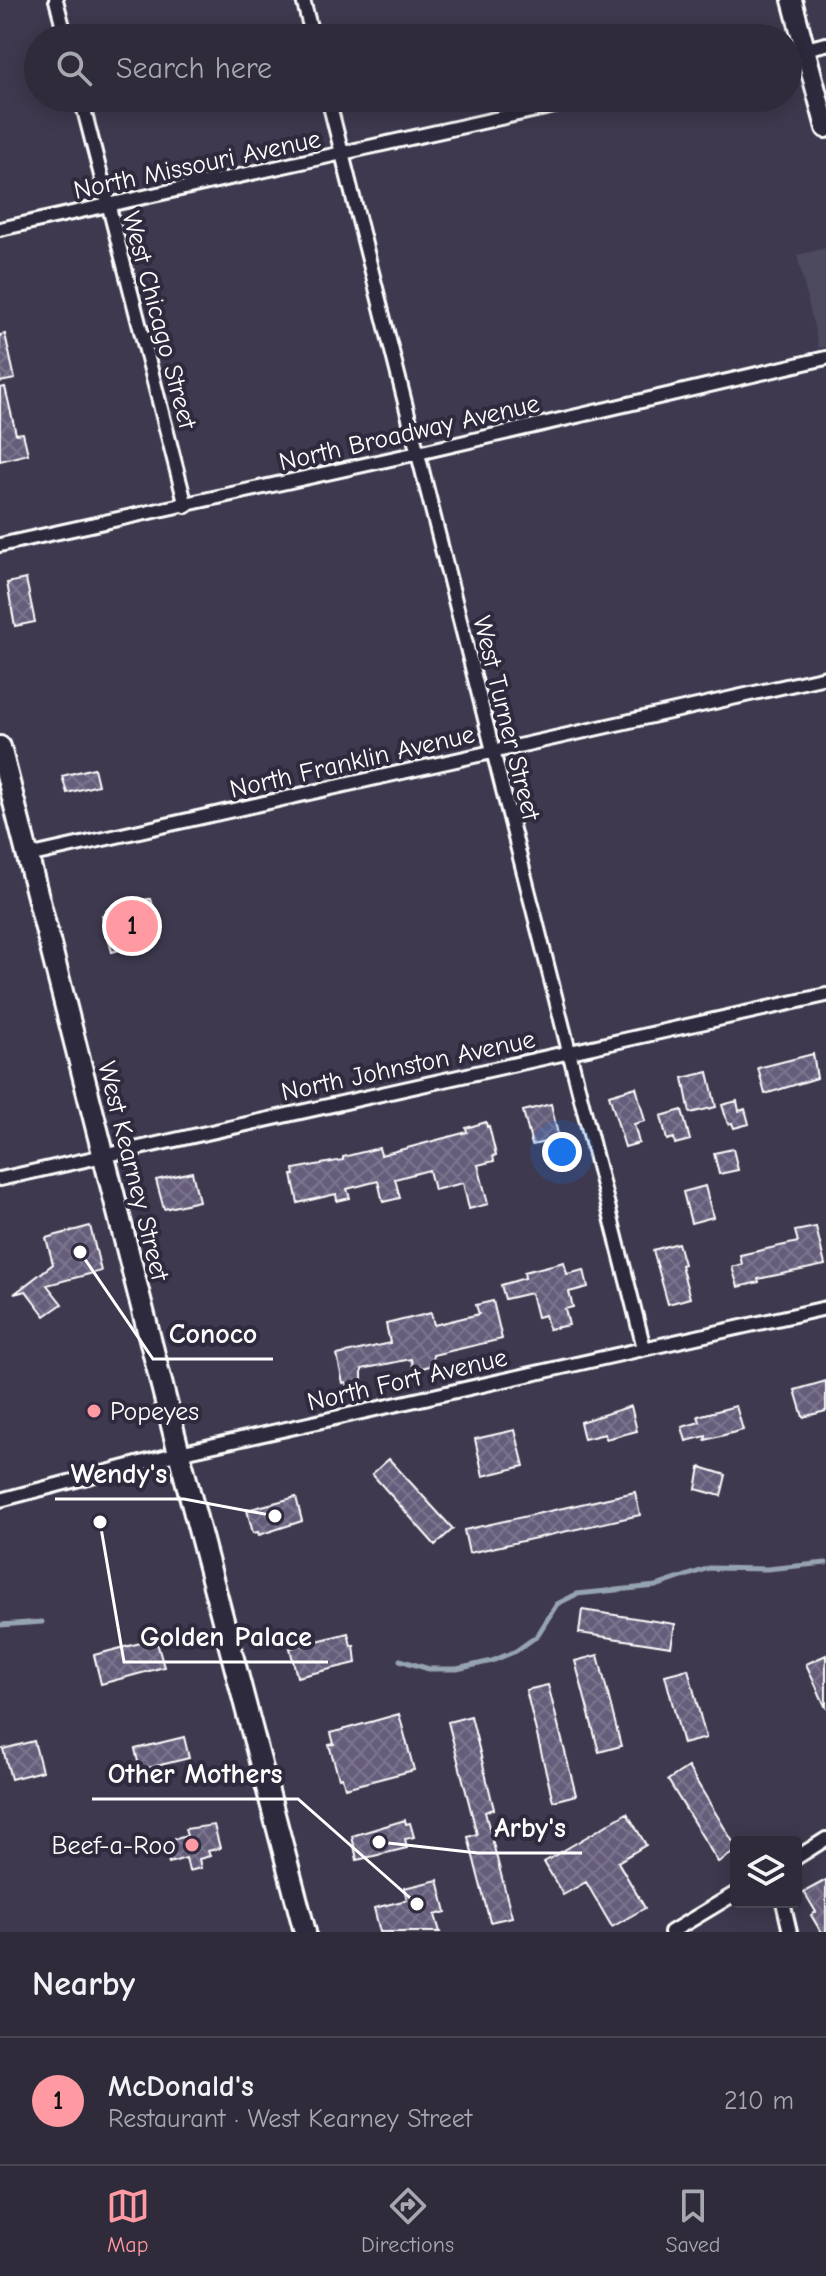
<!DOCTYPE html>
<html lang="en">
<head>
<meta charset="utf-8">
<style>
  :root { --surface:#2f2b3b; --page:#373342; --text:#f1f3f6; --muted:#a7a7af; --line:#4a4755; --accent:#ff9aa2 }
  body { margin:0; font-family:"Comic Neue",sans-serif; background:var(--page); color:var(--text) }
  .controls { position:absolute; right:24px; bottom:24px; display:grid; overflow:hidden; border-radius:8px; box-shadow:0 4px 20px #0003 }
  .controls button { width:72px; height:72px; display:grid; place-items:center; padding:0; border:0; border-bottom:2px solid var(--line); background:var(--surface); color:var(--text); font:40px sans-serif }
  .you { position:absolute; left:562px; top:1152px; width:28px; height:28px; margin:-20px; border:6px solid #fff; border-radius:50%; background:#1a73e8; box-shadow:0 0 0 12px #1a73e833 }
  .badge { display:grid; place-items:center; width:52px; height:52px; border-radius:50%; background:var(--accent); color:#111; font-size:26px; font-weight:700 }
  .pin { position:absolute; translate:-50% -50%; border:4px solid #fff; box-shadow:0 2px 8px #0006 }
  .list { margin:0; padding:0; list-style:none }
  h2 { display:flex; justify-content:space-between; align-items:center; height:104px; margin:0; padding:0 32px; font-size:34px }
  h2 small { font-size:26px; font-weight:400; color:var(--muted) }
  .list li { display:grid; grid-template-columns:52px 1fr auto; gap:24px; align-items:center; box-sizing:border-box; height:128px; padding:0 32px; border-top:2px solid var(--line) }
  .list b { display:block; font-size:30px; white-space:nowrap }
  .list p { margin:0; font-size:26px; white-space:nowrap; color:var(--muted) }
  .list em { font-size:26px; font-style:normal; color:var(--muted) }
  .icon { flex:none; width:44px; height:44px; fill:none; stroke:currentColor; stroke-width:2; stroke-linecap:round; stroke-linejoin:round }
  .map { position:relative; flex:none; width:826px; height:1932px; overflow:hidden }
  .search { position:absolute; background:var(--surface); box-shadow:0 4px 20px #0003; left:24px; right:24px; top:24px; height:88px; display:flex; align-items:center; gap:20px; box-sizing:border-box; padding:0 28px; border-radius:44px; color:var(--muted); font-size:30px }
  .sheet { height:232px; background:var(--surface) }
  nav { display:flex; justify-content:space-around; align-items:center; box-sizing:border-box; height:112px; border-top:2px solid var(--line); background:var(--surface); font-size:22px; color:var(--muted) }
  nav a { display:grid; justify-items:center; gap:4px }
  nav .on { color:var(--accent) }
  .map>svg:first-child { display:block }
</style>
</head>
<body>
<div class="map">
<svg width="826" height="1932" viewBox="0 0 826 1932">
  <defs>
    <pattern id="building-cross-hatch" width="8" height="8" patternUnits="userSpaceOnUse" patternTransform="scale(2)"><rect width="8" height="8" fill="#655d7a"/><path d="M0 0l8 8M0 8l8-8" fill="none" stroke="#7c758e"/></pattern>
  </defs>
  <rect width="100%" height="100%" fill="#3f394f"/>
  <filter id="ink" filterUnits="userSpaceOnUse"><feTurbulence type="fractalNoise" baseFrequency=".0125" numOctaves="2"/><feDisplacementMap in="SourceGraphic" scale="16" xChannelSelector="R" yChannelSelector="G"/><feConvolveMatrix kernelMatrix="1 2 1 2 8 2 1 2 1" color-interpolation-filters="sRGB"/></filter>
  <g filter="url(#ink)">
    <path fill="#4e485f" d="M826,248v99l-7,1 -22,-93z"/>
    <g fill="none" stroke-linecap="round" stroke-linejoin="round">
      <path stroke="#96a3b0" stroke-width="5" d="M0,1625l42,-3
        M400,1660l29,9h28l35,-8 24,-10 21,-15 20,-32 20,-10 79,-8 53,-18 58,1 59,-6"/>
    </g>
    <path fill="url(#building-cross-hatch)" stroke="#fff" stroke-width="2" d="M5,334l10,45 -15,3v-47z
      M5,387l11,47 7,-1 5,21 -28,7v-73z
      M26,579l9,43 -20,4 -8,-43z
      M94,768l4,17 -31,8 -5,-17z
      M148,899h3l11,39 -50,14 -10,-37 5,-2 -1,-3z
      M813,1054l4,24 -52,16 -7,-26z
      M708,1072l8,35 -26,6 -7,-35z
      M636,1087l9,34 -11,3 5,19 -14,4 -16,-52z
      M737,1101l2,10 6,-2 4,15 -15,4 -2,-5 -4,1 -6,-19z
      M551,1104l8,35 -27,6 -9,-34z
      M682,1110l8,30 -15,4 -1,-6 -7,2 -6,-24z
      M486,1122l1,5 2,-1 7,29 -3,1 1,5 -16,4 10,39 -19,5 -6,-26 -29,7 -5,-20 -34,9 5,19 -17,4 -5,-21 -31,8 3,9 -13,3 -1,-7 -38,9 -6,-28h3l-1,-6 49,-9v-3l36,-9 2,7 86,-23 -1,-4z
      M733,1149l5,21 -19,4 -5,-21z
      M192,1172l7,29 -35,8 -8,-29z
      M705,1186l8,31 -22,6 -8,-31z
      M90,1226l11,45 -54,14 15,19 -17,12 -19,-25 -12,3 39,-30 -7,-26z
      M816,1227l9,38 -67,14 1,3 -21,5 -6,-20 10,-3 -2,-9 58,-13 -3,-11z
      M678,1243l6,21 -3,1 9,33 -22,6 -15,-54z
      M564,1262l3,12 17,-4 4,17 -19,5 4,15 -8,2 4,16 -20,4 -4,-14 -8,2 -6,-24 -26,6 -4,-14 24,-7 -1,-6z
      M493,1301l9,38 -69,16 1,10 -20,5 -3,-11 -49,10v15l-15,4 -1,-6 -3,1 -6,-28 53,-12 -4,-19 45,-11 3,12 45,-11 -3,-9z
      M826,1381v30l-23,6 -8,-27z
      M631,1406l6,25 -31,8 -1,-5 -21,5 -4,-17z
      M736,1406l7,24 -38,10 1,-4 -20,5 -4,-14 18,-5 -2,-6z
      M515,1430l9,36 -41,10 -8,-37z
      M389,1459l64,70 -18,16 -63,-71z
      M700,1467l26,8 -5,21 -25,-7z
      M635,1492l5,23 -171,38 -5,-23z
      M296,1497l6,24 -43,14 -1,-3 -5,1 -6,-23z
      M582,1610l93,14 -4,23 -92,-14z
      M348,1633l3,13 3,-1 2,18 -59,14 -7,-29z
      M156,1639l8,28 -63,17 -7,-29z
      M598,1655l23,91 -22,6 -24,-91z
      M826,1655v53l-20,-44z
      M688,1669l18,69 -23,6 -18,-69z
      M548,1685l28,110 -23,6 -27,-111z
      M399,1714l15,56 -69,18 -3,-11 -3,1 -10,-33 5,-1 -3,-11z
      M471,1716l23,93 -9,3 27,105 -22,5 -22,-85 9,-3 -29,-112z
      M184,1737l5,21 -49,12 -5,-21z
      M34,1741l8,30 -31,8 -8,-30z
      M688,1767l48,80v4l-18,11 -50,-82z
      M627,1813l19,32 -28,17 27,46 -33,19 -26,-45 -23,13 -19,-33z
      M405,1820l1,4 4,-1 4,14 -9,2 2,9 -50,12 -5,-24z
      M214,1825l6,23 -12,3 2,5 -11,3 2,9 -12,3 -3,-13 -17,5 -5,-21 23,-6 -2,-7z
      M438,1880l8,32 -11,3 5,17h-60l-6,-24 33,-8 -3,-12z
      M826,1880v52h-5l-10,-17 5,-3 -12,-20z"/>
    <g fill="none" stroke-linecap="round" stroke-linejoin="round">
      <g stroke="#fff" stroke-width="18">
        <path id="street" d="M56,0l10,38
          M303,0l10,38
          M788,53l38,-9
          M81,98l105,408
          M328,98l316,1250
          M0,229l590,-131
          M0,545l418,-92 408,-95
          M28,856l798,-179
          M0,1179l826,-184
          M0,1500l179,-47 647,-145
          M796,1858l30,-19
          M783,1902l7,30
          M671,1932l65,-39"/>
      </g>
      <g stroke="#fff" stroke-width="24">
        <path id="secondary" d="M792,0l34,128"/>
      </g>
      <g stroke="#fff" stroke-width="26">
        <path id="primary" d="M0,747l179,706 126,479"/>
      </g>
      <use href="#street" stroke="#2f2a3d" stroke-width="12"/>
      <use href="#secondary" stroke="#2f2a3d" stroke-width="18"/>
      <use href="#primary" stroke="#2f2a3d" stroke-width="20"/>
    </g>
  </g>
  <g fill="#ff9aa2" stroke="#2f2a3d" stroke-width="3">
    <circle cx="94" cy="1411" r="8"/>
    <circle cx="192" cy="1845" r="8"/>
  </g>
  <g text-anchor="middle" stroke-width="8" stroke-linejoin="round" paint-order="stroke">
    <g font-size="26" fill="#fff" stroke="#2f2a3d">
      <text transform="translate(197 164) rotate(-12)" y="9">North Missouri Avenue</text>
      <text transform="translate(160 320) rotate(75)" y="9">West Chicago Street</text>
      <text transform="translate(409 432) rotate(-13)" y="9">North Broadway Avenue</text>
      <text transform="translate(507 718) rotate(76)" y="9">West Turner Street</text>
      <text transform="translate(352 761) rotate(-13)" y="9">North Franklin Avenue</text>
      <text transform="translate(408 1065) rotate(-12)" y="9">North Johnston Avenue</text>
      <text transform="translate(134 1171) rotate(76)" y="9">West Kearney Street</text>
      <text transform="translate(407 1379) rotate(-13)" y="9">North Fort Avenue</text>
    </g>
    <g font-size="26" fill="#fff" stroke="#2f2a3d" text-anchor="start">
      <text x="110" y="1420">Popeyes</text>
      <text x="176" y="1854" text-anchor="end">Beef-a-Roo</text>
    </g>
  </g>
  <path fill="none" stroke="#fff" stroke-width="3" d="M80 1252L153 1359H273M275 1516L184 1499H55M100 1522L124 1662H328M417 1904L298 1799H92M379 1842L478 1853H582"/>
  <g fill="#fff" stroke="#2f2a3d" stroke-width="3">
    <circle cx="80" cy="1252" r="8"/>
    <circle cx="275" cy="1516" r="8"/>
    <circle cx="100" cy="1522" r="8"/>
    <circle cx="417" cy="1904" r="8"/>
    <circle cx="379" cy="1842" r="8"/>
  </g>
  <g font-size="28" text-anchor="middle" font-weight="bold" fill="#fff" stroke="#2f2a3d" stroke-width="8" stroke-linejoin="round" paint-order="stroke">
    <text x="213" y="1343">Conoco</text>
    <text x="119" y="1483">Wendy's</text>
    <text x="226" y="1646">Golden Palace</text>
    <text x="195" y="1783">Other Mothers</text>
    <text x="530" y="1837">Arby's</text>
  </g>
</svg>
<div class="controls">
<button><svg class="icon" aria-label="layers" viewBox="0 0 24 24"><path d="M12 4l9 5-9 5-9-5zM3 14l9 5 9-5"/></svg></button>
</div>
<div class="you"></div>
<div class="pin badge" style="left:132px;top:926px">1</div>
<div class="search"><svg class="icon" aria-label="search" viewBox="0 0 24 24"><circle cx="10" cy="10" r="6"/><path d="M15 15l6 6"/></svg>Search here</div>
</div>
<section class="sheet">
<h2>Nearby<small></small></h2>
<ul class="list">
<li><span class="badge">1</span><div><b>McDonald's</b><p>Restaurant · West Kearney Street</p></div><em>210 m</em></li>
</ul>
</section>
<nav>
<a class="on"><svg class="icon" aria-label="map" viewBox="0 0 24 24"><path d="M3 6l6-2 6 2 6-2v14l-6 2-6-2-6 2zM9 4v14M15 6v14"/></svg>Map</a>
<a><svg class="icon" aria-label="directions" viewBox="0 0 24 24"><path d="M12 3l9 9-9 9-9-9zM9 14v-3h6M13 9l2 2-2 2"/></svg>Directions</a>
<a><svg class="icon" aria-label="saved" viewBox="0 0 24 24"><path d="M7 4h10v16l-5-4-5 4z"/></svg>Saved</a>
</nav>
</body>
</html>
